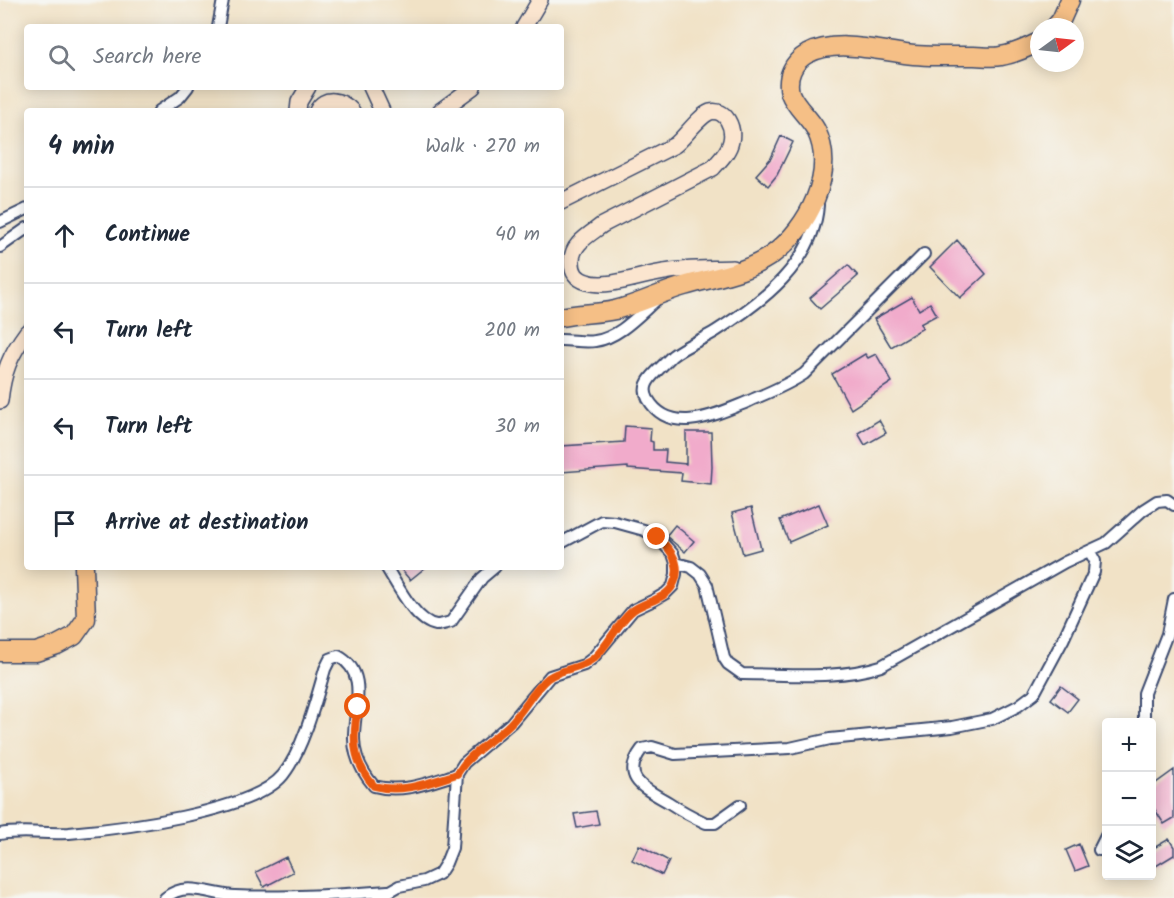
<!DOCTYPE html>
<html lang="en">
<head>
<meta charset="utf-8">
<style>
  :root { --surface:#fff; --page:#f2f2f3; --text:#1f2937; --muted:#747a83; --line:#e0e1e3 }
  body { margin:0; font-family:Kalam,sans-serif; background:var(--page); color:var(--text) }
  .controls { position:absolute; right:18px; bottom:18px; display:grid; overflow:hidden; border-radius:6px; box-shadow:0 3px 15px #0003 }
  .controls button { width:54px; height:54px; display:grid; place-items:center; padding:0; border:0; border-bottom:2px solid var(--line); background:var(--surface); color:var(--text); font:30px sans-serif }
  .compass { position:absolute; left:1030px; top:18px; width:54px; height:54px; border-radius:50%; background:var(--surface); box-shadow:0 3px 15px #0003; rotate:75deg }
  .stop { position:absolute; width:18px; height:18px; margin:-14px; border:4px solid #ea580c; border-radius:50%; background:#fff }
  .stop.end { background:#ea580c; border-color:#fff; box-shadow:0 2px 6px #0008 }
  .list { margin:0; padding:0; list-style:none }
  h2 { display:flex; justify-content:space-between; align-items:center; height:78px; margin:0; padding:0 24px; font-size:26px }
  h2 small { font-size:20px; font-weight:400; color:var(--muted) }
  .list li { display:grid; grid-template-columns:39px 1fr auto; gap:18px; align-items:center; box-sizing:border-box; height:96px; padding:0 24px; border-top:2px solid var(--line) }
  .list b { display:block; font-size:22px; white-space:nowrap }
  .list em { font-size:20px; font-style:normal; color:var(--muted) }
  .icon { flex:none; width:33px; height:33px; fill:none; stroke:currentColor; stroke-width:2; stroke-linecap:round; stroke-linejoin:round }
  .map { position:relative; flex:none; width:1174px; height:898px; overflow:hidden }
  .search { position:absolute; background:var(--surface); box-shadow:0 3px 15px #0003; left:24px; top:24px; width:540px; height:66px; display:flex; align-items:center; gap:15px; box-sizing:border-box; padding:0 21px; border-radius:6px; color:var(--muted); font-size:22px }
  .panel { position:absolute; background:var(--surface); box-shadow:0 3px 15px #0003; left:24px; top:108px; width:540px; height:462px; border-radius:6px }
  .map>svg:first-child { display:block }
</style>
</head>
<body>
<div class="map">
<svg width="1174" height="898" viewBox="0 0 1174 898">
  <rect width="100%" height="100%" fill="#f6f6f2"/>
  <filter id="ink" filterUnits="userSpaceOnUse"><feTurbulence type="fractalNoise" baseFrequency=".0167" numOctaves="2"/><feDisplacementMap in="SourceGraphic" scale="12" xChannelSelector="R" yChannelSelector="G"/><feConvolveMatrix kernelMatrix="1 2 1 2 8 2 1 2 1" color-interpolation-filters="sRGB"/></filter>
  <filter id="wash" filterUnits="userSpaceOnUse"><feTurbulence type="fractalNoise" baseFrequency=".008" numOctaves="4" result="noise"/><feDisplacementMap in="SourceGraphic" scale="24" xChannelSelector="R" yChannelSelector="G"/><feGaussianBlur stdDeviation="1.35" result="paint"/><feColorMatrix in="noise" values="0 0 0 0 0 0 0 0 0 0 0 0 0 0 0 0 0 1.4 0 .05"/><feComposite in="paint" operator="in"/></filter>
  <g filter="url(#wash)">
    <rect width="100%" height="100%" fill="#f1e2c6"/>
    <g id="blocks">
      <path fill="#f1abcb" d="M781,136l12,6 -16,33 -9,11 -12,-11 15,-17z
        M957,240l29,34 -26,24 -30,-31z
        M848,265l10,11 -38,33 -10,-11z
        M912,297l7,13 11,-7 7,12 -17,9 3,4 -32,19 -17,-28z
        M865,354l3,4 8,-4 16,28 -41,27 -19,-35z
        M879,420l7,13 -21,12 -7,-12z
        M625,426l26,2 -1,13 3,1v8h13l-1,12 21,2v-32h25l1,35 -1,17 -30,-3 1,-8 -54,-4v-2l-67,5v-26l63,-4z
        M819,504l9,21 -39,17 -9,-22z
        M751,508l10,41 -18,5 -11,-41z
        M675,525l19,16 -9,11 -19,-16z
        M399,567h27l-16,13z
        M1061,686l17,13 -10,13 -17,-13z
        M1174,770v48l-10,6 -12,-19v-19z
        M596,811l3,13 -22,4 -3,-14z
        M1169,839l5,8v8l-18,11 -4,-7v-10z
        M1079,844l9,22 -13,5 -9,-21z
        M639,845l30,16 -7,14 -30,-15z
        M286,857l7,15 -29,15 -8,-15z"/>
    </g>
  </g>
  <g filter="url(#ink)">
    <use href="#blocks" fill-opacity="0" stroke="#3b4a6e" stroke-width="1.5"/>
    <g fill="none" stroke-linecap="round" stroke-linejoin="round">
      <g stroke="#3b4a6e" stroke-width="14">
        <path id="minor" d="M218,27l5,-27
          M159,111l21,-14 8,-10
          M818,205c-4,58 -56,97 -102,126 -14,9 -30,14 -44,25 -5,5 -11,11 -16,16 -8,8 -14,16 -8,27 22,38 69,15 99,3 20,-9 39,-16 57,-28l120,-120
          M0,222l27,-13
          M0,247l27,-19
          M561,340c11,0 24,3 34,1 23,-3 43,-25 60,-40
          M676,563l15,4 9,7 7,11 17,73 4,6 14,10c46,0 95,6 139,-8l184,-104 41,-19 37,-33 14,-9 10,-1 7,5
          M386,567c11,17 29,55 50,58 5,0 10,-2 15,-3l31,-44 13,-11
          M1144,722v-29l23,-59 7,-35
          M740,805l-25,18h-9c-13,-6 -26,-13 -38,-21 -22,-13 -49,-23 -26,-53l10,-2 23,7 115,-6 40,-9 122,-12 40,-8 26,-13 16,-12 29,-54 31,-68 1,-11 -5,-9
          M0,834c19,-4 47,0 69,-1 48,-4 183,-20 214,-58 20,-25 33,-75 42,-106l5,-10 8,-3c32,17 15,55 16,83 0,17 9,34 20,47 28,8 57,-4 83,-12
          M1099,850l7,-14
          M165,898c21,-18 46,-3 70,-2 51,2 102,-1 153,-5
          M378,898l21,-12 25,-5 15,-7 7,-11 6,-15 5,-74 7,-11 47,-40 39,-47 34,-11 9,-7 40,-48 21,-10 12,-7 7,-7 3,-12v-11l-3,-9 -16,-17 -13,-7 -29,-8 -13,-1 -41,22"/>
      </g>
      <g stroke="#3b4a6e" stroke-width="18">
        <path id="secondary" d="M524,27l16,-27
          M371,87l11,24
          M298,111l1,-9 9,-15
          M317,111c7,-16 25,-11 35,0
          M440,111l33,-24
          M561,202l114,-57c10,-8 24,-29 35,-33 16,-4 24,16 21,29 -2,11 -12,20 -18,27l-111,57c-13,10 -31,19 -30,37 0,11 5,17 15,20 20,7 55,-7 77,-10 22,-4 46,-3 69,-4
          M0,401c3,-29 10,-46 27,-69"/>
      </g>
      <g stroke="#3b4a6e" stroke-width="21">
        <path id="trunk" d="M1055,27l6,-7 9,-20
          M561,317c18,-4 36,-3 54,-7 24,-6 45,-17 69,-24 30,-9 63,-13 89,-32 35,-26 64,-81 43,-124 -7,-13 -21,-23 -26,-37 -4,-16 3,-31 17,-39 28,-15 69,-4 98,0 22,3 46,2 69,2 8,0 18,2 27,0 13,-2 26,-8 38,-14
          M0,652h36l21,-7 17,-9 12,-17 -2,-52"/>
      </g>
      <use href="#minor" stroke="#fff" stroke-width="10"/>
      <use href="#secondary" stroke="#fbe5cf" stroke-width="15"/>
      <use href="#trunk" stroke="#f5bf86" stroke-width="18"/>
    </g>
  </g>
  <g fill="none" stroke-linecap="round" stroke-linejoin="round" filter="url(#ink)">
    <path stroke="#ea580c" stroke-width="8" d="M358,707c-6,31 -6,54 16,79 28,8 57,-4 83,-12 13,-22 36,-33 53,-50 14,-14 23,-34 38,-46 14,-10 33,-9 46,-20 15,-13 22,-33 37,-46 12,-11 34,-11 42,-27 10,-19 -2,-36 -16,-48"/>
  </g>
</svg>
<div class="controls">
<button>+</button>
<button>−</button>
<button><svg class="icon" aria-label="layers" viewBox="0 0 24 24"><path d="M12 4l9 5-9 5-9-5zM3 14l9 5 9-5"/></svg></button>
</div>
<svg class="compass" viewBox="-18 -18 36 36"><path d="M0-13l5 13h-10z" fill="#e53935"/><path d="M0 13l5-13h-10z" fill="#747a83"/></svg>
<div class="stop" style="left:358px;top:707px"></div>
<div class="stop end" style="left:657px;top:537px"></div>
<div class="search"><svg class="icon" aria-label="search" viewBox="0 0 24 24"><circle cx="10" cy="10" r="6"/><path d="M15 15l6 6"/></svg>Search here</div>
<section class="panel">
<h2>4 min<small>Walk · 270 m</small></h2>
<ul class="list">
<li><svg class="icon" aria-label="ahead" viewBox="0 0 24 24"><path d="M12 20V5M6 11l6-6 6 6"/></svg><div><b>Continue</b></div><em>40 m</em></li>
<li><svg class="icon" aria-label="left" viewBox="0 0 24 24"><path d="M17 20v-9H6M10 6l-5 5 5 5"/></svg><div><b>Turn left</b></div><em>200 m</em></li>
<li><svg class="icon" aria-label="left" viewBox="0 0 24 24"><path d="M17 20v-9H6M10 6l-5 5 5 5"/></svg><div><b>Turn left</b></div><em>30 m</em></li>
<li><svg class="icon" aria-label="arrive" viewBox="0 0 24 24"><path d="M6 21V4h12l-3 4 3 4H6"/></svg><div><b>Arrive at destination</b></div></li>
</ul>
</section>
</div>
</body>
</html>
